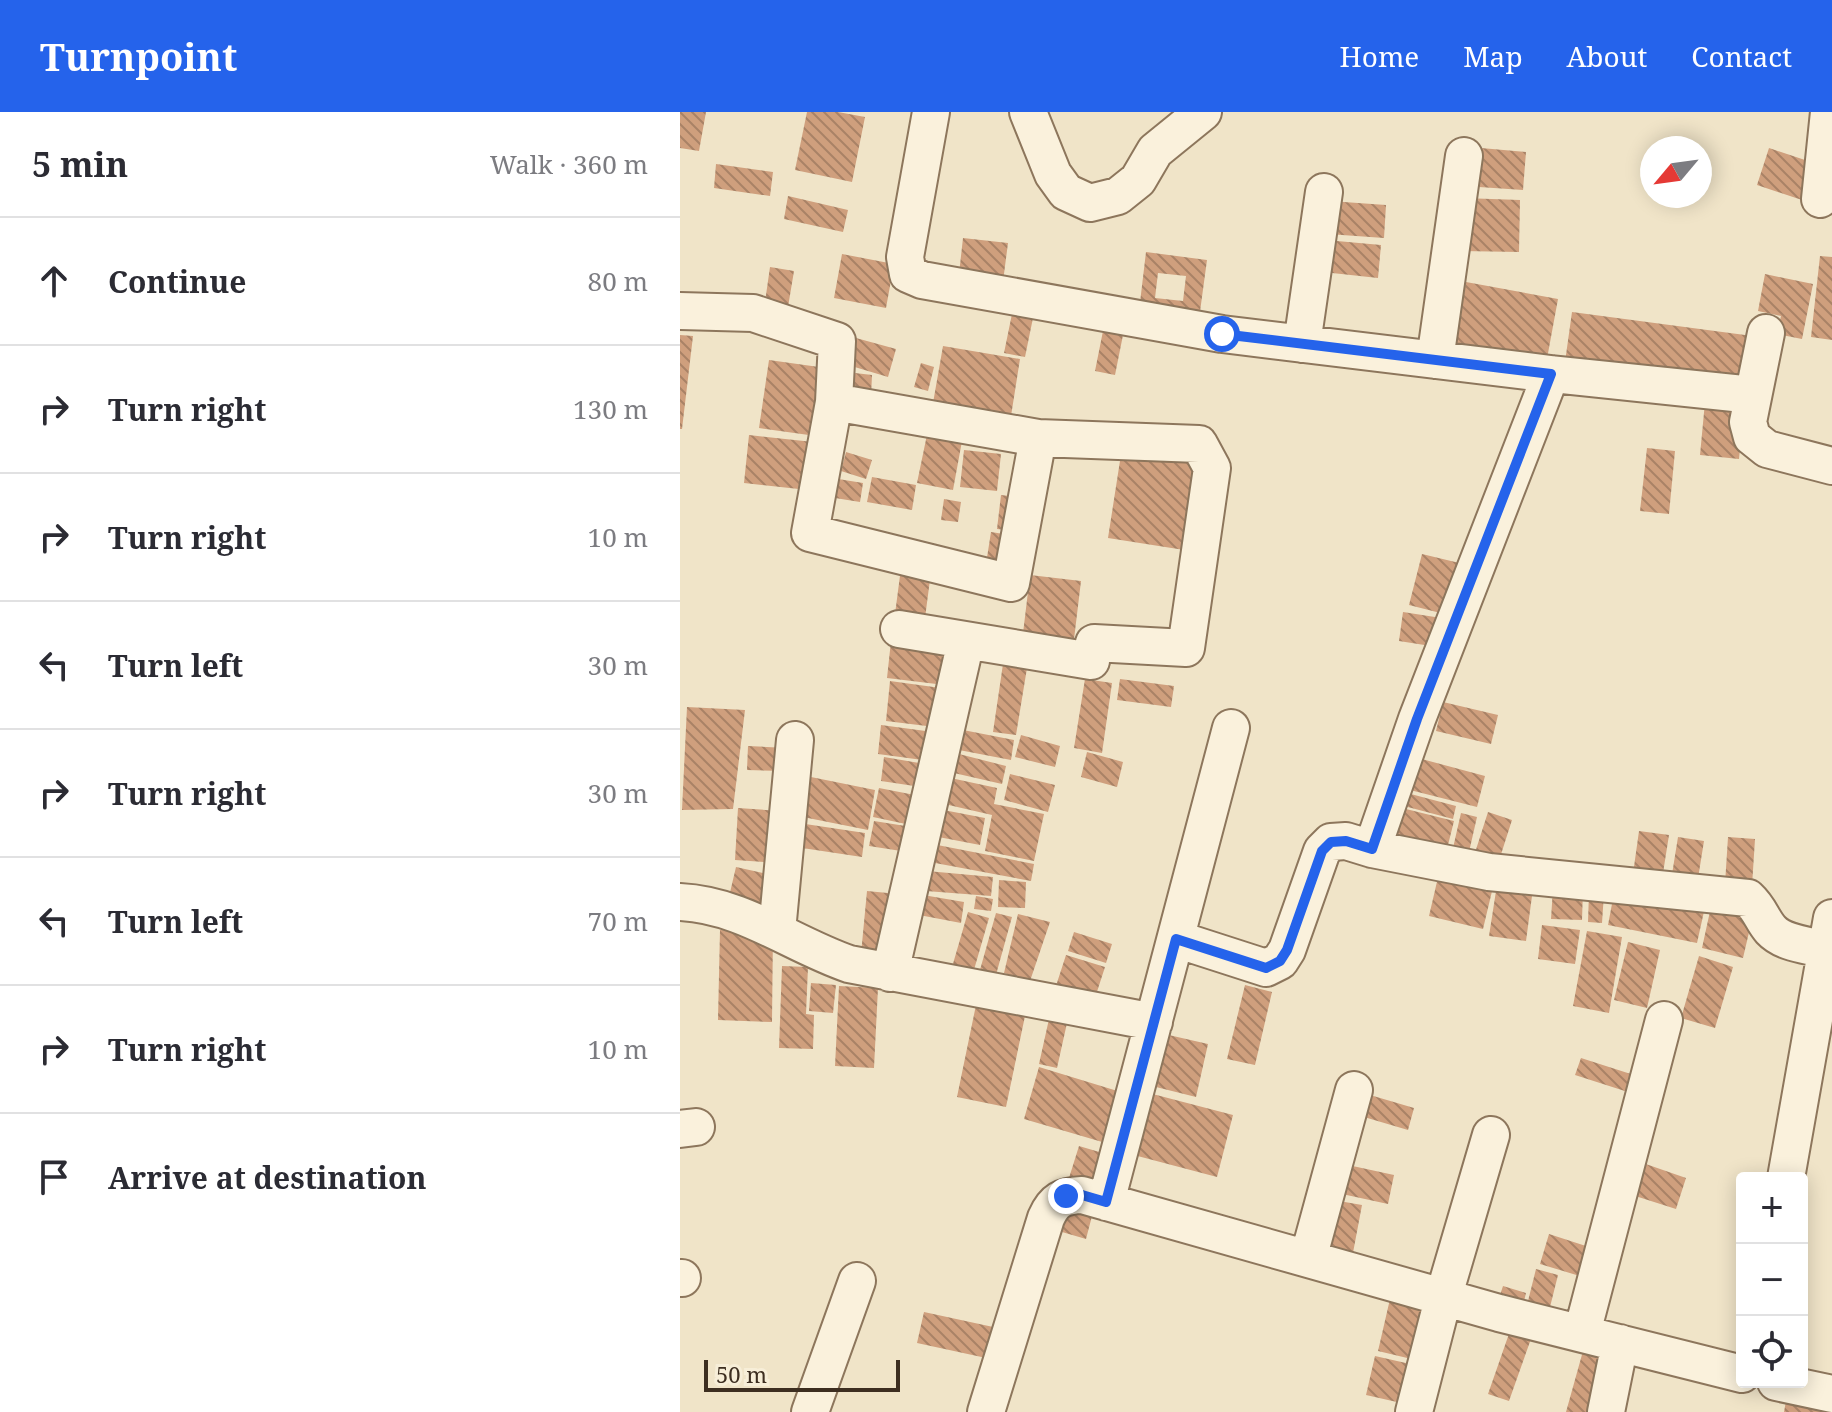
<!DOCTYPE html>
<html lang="en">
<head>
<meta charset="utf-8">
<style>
  :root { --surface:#fff; --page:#f7f7f7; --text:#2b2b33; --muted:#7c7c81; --line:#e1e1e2; --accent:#2563eb }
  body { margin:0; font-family:"Noto Serif",serif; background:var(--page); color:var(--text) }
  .controls { position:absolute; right:24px; bottom:24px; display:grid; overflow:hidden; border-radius:8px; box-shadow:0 4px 20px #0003 }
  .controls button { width:72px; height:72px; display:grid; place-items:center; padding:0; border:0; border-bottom:2px solid var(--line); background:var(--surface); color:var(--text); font:40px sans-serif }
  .compass { position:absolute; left:960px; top:24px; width:72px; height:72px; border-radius:50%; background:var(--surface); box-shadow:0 4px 20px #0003; rotate:241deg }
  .scale { position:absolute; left:24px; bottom:20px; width:196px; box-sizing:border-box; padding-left:8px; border:4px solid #3d2e20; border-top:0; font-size:22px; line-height:28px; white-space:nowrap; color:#3d2e20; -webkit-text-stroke:6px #f7eed8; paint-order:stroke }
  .stop { position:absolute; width:24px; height:24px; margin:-18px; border:6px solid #2563eb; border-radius:50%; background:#fff }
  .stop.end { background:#2563eb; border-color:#fff; box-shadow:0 2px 8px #0008 }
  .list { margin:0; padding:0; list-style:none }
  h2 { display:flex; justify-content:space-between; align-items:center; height:104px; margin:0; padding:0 32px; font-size:34px }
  h2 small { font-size:26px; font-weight:400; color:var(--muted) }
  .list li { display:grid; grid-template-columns:52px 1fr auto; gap:24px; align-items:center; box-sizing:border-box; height:128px; padding:0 32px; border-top:2px solid var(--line) }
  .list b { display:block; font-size:30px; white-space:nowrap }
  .list em { font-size:26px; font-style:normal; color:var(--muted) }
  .icon { flex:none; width:44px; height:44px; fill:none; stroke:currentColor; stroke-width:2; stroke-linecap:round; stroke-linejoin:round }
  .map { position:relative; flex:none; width:1152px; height:1300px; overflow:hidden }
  header { display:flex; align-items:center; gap:48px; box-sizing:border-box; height:112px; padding:0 40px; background:var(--accent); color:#fff }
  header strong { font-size:38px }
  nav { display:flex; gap:44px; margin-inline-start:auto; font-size:28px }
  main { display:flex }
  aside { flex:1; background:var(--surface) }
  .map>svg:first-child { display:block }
</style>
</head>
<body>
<header>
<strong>Turnpoint</strong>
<nav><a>Home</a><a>Map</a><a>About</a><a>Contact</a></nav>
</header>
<main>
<aside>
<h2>5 min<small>Walk · 360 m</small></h2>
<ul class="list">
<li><svg class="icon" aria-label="ahead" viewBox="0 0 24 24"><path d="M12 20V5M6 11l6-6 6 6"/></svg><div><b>Continue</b></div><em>80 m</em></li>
<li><svg class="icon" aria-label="right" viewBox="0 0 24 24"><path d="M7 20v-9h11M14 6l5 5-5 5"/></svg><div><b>Turn right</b></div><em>130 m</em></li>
<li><svg class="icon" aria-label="right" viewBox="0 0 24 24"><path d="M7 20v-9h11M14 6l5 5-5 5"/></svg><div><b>Turn right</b></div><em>10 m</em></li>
<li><svg class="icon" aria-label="left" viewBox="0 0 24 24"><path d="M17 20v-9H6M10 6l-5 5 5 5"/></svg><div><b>Turn left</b></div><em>30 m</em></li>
<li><svg class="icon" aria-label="right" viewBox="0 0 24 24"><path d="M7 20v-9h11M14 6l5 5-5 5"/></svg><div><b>Turn right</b></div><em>30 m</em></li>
<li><svg class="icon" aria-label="left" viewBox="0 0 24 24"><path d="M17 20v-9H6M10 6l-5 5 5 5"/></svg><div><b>Turn left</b></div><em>70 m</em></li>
<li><svg class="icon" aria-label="right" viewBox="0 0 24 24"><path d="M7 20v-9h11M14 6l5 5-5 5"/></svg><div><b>Turn right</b></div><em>10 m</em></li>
<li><svg class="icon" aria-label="arrive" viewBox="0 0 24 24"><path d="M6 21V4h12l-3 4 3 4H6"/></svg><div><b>Arrive at destination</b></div></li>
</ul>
</aside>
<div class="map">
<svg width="1152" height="1300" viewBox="0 0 1152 1300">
  <defs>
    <pattern id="building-back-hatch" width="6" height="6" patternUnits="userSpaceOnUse" patternTransform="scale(2)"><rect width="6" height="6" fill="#cf9f7d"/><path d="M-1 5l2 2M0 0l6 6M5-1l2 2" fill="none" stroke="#a98266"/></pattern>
  </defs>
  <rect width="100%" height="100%" fill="#f0e4c8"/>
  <path fill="url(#building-back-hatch)" fill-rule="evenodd" d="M0,0h26l-7,39 -19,-3z
    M127,0h31l27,5 -13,65 -57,-12z
    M801,36l45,4 -3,38 -44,-3z
    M1089,36l51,17 -12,37 -51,-17z
    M36,52l57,8 -3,24 -56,-8z
    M108,84l60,14 -5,22 -59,-13z
    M783,86l57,2 -1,52 -58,-1z
    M650,89l56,4 -2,33 -56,-4z
    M283,126l45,5 -7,54 -44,-5z
    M646,128l55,5 -3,33 -55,-6z
    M466,140l61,8 -8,59 -60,-8zM478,161l28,3 -3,25 -28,-3z
    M162,142l52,10 -8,44 -52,-10z
    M1140,144l12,1v83l-21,-3z
    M90,155l24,4 -7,42 -23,-4z
    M1085,162l48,10 -11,55 -25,-5 4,-18 -23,-5z
    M786,170l92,17 -14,76 -92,-17z
    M333,197l21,4 -9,44 -21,-4z
    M892,200l188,25 -7,50 -188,-25z
    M424,214l20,4 -9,45 -20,-4z
    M0,223l13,1 -11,93h-2z
    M176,226l40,11 -8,28 -40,-12z
    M263,234l77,13 -9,57 -78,-13z
    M89,248l57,8 -10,68 -57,-8z
    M241,251l13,4 -6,24 -14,-4z
    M175,261l17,2 -1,22 -18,-1z
    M1025,290l39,4 -5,53 -39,-4z
    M249,313l33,16 -9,49 -36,-7z
    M69,323l64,7 -5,48 -64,-7z
    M442,336l89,14 -14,90 -89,-14z
    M967,336l28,3 -6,63 -29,-3z
    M284,338l37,4 -4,37 -37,-4z
    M166,340l26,8 -6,19 -25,-8z
    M192,365l44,8 -4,25 -45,-8z
    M152,366l31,5 -3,19 -31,-5z
    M321,383l18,2 -5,34 -17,-2z
    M264,387l17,3 -3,20 -17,-2z
    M311,420l19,3 -5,32 -19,-3z
    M742,442l58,14 -12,52 -59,-15z
    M221,456l30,4 -9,69 -30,-4z
    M350,463l51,6 -9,75 -51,-6z
    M723,500l51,8 -4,29 -51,-8z
    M211,529l66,8 -4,37 -66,-8z
    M323,552l24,4 -11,67 -23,-3z
    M405,567l27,4 -10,70 -28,-5z
    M440,567l54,7 -3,21 -54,-7z
    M210,569l58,8 -5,39 -57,-7z
    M763,590l55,13 -7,29 -55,-13z
    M7,595l58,3 -12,99 -51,1z
    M201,613l52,7 -3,29 -52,-7z
    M283,618l51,10 -3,20 -52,-10z
    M341,623l39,11 -5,21 -40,-10z
    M68,634l38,2 -1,23 -38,-1z
    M407,640l36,10 -6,25 -36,-10z
    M279,642l47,12 -4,18 -48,-11z
    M204,645l41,7 -4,23 -40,-6z
    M738,646l67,18 -8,31 -67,-17z
    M330,662l45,11 -7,27 -44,-12z
    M126,664l69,14 -7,40 -70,-14z
    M266,665l51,11 -3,16 50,10 -10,47 -49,-10 7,-36 -52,-12z
    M199,676l46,9 -5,30 -47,-10z
    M727,681l49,13 -3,13 -49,-13z
    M718,695l56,14 -7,28 -56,-14z
    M58,696l42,3 -4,52 -41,-3z
    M253,696l52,10 -5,27 -52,-10z
    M808,700l24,8 -16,50 -24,-8z
    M781,701l16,4 -8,35 -16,-4z
    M194,709l44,7 -4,25 -45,-7z
    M112,710l73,11 -3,24 -73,-11z
    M959,719l30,4 -9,57 -29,-4z
    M998,725l26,4 -9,56 -26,-4z
    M1048,725l27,2 -3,47 -27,-2z
    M242,730l112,22 -3,17 -112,-21z
    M56,755l41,9 -7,35 -42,-10z
    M247,759l66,6 -2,19 -65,-5z
    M759,761l54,14 -10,42 -54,-13z
    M319,768l27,2 -1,26 -27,-1z
    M873,776l30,1 -1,31 -31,-1z
    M935,776l90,19 -8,36 -89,-18z
    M187,779l31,3 -7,64 -30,-4z
    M816,779l36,5 -6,45 -37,-5z
    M909,780l15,1 -2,30 -14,-1z
    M243,783l41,7 -3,21 -42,-8z
    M296,784l17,3 -2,12 -17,-2z
    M1032,790l42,9 -11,47 -41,-10z
    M288,800l21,6 -20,69 -21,-6z
    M316,801l16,4 -18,65 -16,-5z
    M338,802l32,8 -20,59 -26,-8z
    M862,813l38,5 -5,34 -37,-5z
    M40,818l53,2 -1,90 -54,-2z
    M907,819l35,6 -13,76 -36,-7z
    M394,820l38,12 -6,19 -38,-12z
    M948,830l32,8 -13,58 -33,-8z
    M386,843l39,12 -12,37 -39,-12z
    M1019,844l34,11 -18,61 -34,-10z
    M102,854l26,1 -2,47 8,1 -1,34 -34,-1z
    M131,871l25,2 -3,28 -24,-2z
    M565,873l27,7 -17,73 -28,-6z
    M159,874l39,2 -4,80 -39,-2z
    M296,893l49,11 -19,91 -49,-10z
    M369,907l18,4 -10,45 -18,-4z
    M480,921l48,11 -12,53 -48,-12z
    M901,946l56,18 -6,17 -56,-18z
    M359,955l85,26 -15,51 -85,-25z
    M465,980l88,23 -16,62 -87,-23z
    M690,983l44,13 -6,22 -44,-13z
    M399,1034l27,8 -10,31 -27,-7z
    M960,1050l46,16 -10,31 -47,-15z
    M668,1053l46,10 -6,29 -46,-10z
    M659,1089l23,4 -10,53 -23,-5z
    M387,1098l25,6 -6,23 -24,-7z
    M869,1122l43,14 -9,29 -43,-13z
    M856,1157l22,6 -11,44 -22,-6z
    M823,1174l23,7 -3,12 -24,-7z
    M710,1187l46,11 -12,52 -46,-11z
    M244,1200l83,18 -7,31 -83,-18z
    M831,1216l21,8 -23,65 -21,-7z
    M903,1239l22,7 -15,54h-24z
    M695,1244l44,10 -9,39 -44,-10z
    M1106,1289l46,9v2h-48z"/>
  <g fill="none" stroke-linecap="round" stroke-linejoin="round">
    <g stroke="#8d765c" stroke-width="40">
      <path id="minor" d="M251,0l-26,145 3,17 14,6 300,54 329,40 202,21
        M348,0l25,62 13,18 24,11 28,-7 20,-16 17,-29 48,-39
        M1140,87l9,-87
        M0,199l73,2 84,28 -3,61 -24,131 201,50 27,-145 -204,-36
        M1086,221l-18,89 4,15 15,12 65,17
        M622,232l22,-152
        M755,248l29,-204
        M358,326l161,6 13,24 -26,180 -92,-5
        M219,517l192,32
        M692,737l45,-130 134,-345
        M0,790c63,3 111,42 169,62l305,58
        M97,819l18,-191
        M496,827l90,29 14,-7 7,-11 35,-99 9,-9 15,-1 26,8 117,23 259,26c12,11 14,22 23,32 13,14 38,15 55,20
        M210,861l76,-332
        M0,1017l16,-2
        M1106,1066l46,-260
        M426,1090l125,-474
        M628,1147l46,-169
        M0,1166h2
        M902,1221l82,-313
        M1096,1270l56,12
        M130,1300l47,-131
        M306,1300l60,-194c8,-18 16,-22 36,-23l417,118 243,61
        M734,1300l30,-117 47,-160
        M926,1300l14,-69"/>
    </g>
    <use href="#minor" stroke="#faf1dc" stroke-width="36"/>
  </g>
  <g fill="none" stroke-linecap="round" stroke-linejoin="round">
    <path stroke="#2563eb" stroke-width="10" d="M386,1084l16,-1 24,7 70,-263 90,29 14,-7 7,-11 35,-99 9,-9 15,-1 26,8 45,-130 134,-345 -329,-40"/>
  </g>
</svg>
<div class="controls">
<button>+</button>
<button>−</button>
<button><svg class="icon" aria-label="locate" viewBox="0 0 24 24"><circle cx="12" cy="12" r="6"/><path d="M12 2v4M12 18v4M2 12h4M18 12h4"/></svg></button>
</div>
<svg class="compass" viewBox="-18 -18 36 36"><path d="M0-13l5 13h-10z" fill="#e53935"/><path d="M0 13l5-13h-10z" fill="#7c7c81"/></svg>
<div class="scale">50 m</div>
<div class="stop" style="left:542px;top:222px"></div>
<div class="stop end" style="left:386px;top:1084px"></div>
</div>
</main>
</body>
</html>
